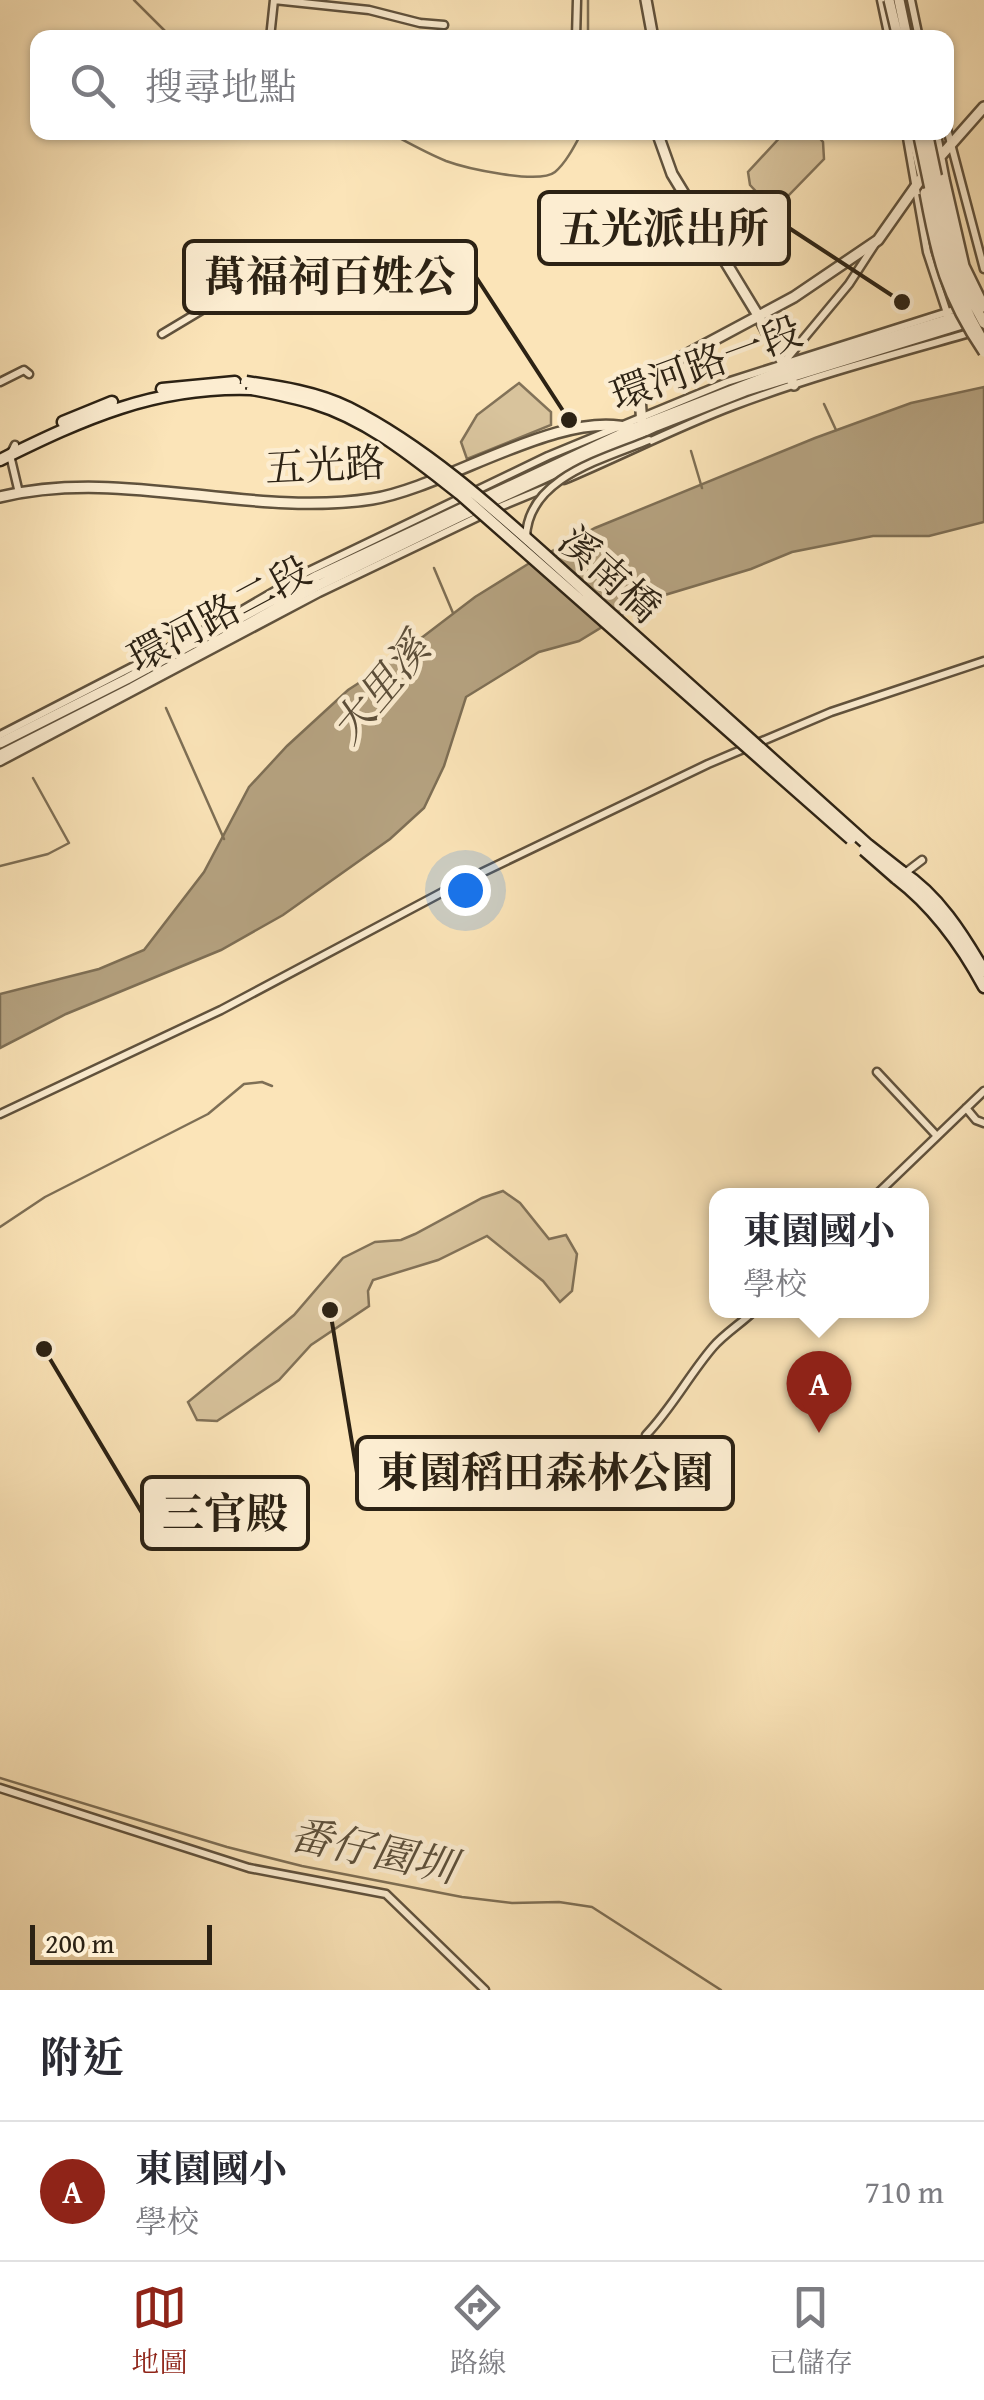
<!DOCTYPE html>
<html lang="zh-TW">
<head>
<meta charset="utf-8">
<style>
  :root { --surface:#fff; --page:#f7f7f7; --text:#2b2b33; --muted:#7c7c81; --line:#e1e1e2; --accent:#8f2418 }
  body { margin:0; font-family:"Gentium Book Plus","Noto Serif TC",serif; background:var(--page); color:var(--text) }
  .scale { position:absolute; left:30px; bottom:25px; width:182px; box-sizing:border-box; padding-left:10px; border:5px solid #2c2214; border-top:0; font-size:28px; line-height:35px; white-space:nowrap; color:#2c2214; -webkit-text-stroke:8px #fcedd1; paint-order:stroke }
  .you { position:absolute; left:465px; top:890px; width:35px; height:35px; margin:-25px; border:8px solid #fff; border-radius:50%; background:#1a73e8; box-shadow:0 0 0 15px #1a73e833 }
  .badge { display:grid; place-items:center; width:65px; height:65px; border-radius:50%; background:var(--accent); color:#fff; font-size:32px; font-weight:700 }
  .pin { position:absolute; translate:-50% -82px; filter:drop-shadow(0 2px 5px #0008) }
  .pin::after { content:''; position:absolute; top:52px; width:35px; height:30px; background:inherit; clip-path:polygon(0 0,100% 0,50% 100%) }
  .popup { position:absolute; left:709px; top:1188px; width:220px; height:130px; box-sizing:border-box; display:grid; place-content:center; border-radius:20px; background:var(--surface); filter:drop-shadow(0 2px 8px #0005); font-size:32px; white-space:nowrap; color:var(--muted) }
  .popup b { font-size:38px; color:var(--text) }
  .popup::after { content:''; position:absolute; left:50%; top:100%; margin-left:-20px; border:20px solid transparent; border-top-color:var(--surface) }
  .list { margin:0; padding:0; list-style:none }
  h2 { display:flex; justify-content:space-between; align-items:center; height:130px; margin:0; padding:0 40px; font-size:42px }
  h2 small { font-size:32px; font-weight:400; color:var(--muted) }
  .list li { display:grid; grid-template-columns:65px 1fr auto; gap:30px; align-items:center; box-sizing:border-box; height:140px; padding:0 40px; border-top:2px solid var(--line) }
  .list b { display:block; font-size:38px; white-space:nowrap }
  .list p { margin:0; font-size:32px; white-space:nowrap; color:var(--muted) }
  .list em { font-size:32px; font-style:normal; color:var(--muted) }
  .icon { flex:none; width:55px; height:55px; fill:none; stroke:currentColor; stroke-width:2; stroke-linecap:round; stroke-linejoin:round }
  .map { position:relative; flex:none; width:984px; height:1990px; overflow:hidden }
  .search { position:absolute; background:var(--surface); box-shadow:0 2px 8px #0004; left:30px; right:30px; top:30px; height:110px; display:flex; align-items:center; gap:25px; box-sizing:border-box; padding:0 35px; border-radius:20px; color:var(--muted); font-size:38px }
  .sheet { height:270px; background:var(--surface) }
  nav { display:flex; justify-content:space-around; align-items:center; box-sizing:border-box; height:140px; border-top:2px solid var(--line); background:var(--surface); font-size:28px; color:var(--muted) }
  nav a { display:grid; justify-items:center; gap:5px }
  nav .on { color:var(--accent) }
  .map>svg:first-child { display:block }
</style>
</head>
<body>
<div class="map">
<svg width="984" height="1990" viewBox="0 0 984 1990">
  <rect width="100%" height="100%" fill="#fbe4b8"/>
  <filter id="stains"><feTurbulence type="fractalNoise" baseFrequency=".002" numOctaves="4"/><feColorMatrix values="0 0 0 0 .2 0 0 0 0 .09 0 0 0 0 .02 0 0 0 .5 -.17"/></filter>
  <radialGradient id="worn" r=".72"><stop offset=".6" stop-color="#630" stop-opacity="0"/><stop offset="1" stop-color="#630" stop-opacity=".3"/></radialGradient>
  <path fill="#d8c39c" stroke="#827258" stroke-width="2.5" d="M785,132l30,1 8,9 1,17 -39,40 -18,4 -17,-18 -2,-13z
    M519,383l32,29v13l-84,34 -6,-17 16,-27z
    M503,1191l17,12 29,36 17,-4 11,19 -5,37 -12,11 -17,-21 -56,-45 -49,24 -65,20 -5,11 1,15 -58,39 -32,35 -62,41 -20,-1 -9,-18 106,-87 49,-57 32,-16 26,-2 14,-6 67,-36z"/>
  <path fill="#b5a280" stroke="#7e6f55" stroke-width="2.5" d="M984,387v135l-55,14h-56l-81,16 -41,17 -106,32 -66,40 -40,11 -73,45 -22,69 -20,42 -34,31 -107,76 -62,35 -155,64 -66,34v-54l99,-25 45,-19 60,-78 45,-85 38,-41 61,-56 34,-22 93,-71 53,-33 67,-36 220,-90 96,-35z"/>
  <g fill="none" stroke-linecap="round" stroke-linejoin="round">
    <path stroke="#7e6f55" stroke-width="2.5" d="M134,0l38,38
      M588,38v-38
      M388,132c19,10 38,21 58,29 19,7 93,24 109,11 11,-9 20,-27 27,-40
      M824,404l12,26
      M691,451l11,37
      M434,568l19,45
      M166,708l58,131
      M0,866l48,-12 21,-11 -36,-65
      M0,1227l45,-30 163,-83 36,-30 18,-2 10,4
      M0,1778l227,69 75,19 160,31 50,6 47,-1 33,5 129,83"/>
    <g stroke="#60523d" stroke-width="11">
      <path id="minor" d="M881,0l8,38
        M911,0l8,38
        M270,38l4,-38 95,10 51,13 24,2
        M576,38l1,-38
        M946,125l38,144
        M906,132l21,120 21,64
        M162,334l40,-24
        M785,361l64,-77 26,-40
        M0,382l24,-12 5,4
        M15,445l-5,10 9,38
        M564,480c57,-24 111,-52 169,-74 82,-31 167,-53 251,-77
        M495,509l58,-24
        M0,735l237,-122 72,-42 239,-115 179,-74 233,-74
        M0,762l319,-169 165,-79
        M905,873l17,-13
        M877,1072l59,63
        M966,1108l10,12 8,3
        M0,1114l221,-104 235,-125 252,-121 123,-52 153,-51
        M875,1196l109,-105
        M646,1435c26,-27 43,-60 67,-88 12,-14 29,-24 42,-37
        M0,1788l249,80 137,26 99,96"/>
    </g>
    <g stroke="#60523d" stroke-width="14">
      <path id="tertiary" d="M646,0l7,38
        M657,132l15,42 87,143 35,68
        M912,132l11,46
        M935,132l9,47
        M642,425l-2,-28 12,-19 30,-21 112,-60 84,-57 45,-64 61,-69
        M0,497c122,-30 249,21 372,2 75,-12 190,-92 261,-70
        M0,743l127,-64 190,-103 315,-147 155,-60 182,-56
        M0,755l132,-67 183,-101 148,-72 193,-89 89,-35 227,-70"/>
    </g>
    <g stroke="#2c2214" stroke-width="15">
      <path id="secondary" d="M162,389l73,-7
        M63,422l49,-20
        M0,460c83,-41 155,-74 251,-71
        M901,871c37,24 61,62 83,100
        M896,878c38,29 65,66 88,109"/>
    </g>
    <use href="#minor" stroke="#fcedd1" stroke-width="6"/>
    <use href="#tertiary" stroke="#fcedd1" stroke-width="9"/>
    <use href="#secondary" stroke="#fcedd1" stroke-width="10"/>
    <g stroke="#60523d" stroke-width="11" stroke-linecap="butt">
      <path id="minor-bridge" d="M526,538c1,-60 77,-79 123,-98"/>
    </g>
    <g stroke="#60523d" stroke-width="14" stroke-linecap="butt">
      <path id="tertiary-bridge" d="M889,0l9,38
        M899,0l8,38
        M918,132c16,72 26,147 66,210
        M927,132l26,123 10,29 21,39
        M944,179l20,87 20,41
        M925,193c12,65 21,103 59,159"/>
    </g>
    <g stroke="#2c2214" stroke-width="15" stroke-linecap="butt">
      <path id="secondary-bridge" d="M246,382c35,5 70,10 103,26 87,44 162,117 235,182 95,85 189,170 284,255l33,26
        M252,389c20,4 41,8 61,14 56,17 102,56 147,91l391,345
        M864,850l32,28"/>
    </g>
    <use href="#minor-bridge" stroke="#fcedd1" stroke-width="6"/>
    <use href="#tertiary-bridge" stroke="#fcedd1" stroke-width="9"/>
    <use href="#secondary-bridge" stroke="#fcedd1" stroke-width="10"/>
  </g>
  <g text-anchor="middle" stroke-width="9" stroke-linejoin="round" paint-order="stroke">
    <g font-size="40" fill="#2c2214" stroke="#fcedd1">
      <text transform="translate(706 363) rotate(-20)" y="14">環河路一段</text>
      <text transform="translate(325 465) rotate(-3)" y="14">五光路</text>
      <text transform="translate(610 574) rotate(42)" y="14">溪南橋</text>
      <text transform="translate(219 614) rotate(-28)" y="14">環河路二段</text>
    </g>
    <g font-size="42" font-style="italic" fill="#5c4f3a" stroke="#fcedd1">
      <text transform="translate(380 688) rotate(-50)" y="15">大里溪</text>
      <text transform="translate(373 1850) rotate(12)" y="15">番仔園圳</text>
    </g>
  </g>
  <path fill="none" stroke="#2c2214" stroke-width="4" d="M902 302L789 228M569 420L476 277M330 1310L357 1473M44 1349L142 1513"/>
  <g fill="#2c2214" stroke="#fcedd1" stroke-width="4">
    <circle cx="902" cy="302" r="10"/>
    <circle cx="569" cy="420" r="10"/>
    <circle cx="330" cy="1310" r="10"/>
    <circle cx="44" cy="1349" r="10"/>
  </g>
  <g fill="#fcedd1" stroke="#2c2214" stroke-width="4">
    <rect x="539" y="192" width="250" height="72" rx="10"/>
    <rect x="184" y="241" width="292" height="72" rx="10"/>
    <rect x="357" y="1437" width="376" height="72" rx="10"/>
    <rect x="142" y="1477" width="166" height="72" rx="10"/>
  </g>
  <g font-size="42" text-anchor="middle" font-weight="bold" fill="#2c2214">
    <text x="664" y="243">五光派出所</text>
    <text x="330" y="291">萬福祠百姓公</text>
    <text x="545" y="1487">東園稻田森林公園</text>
    <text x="225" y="1528">三官殿</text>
  </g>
  <rect width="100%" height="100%" filter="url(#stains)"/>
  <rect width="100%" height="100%" fill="url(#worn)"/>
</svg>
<div class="scale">200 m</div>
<div class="you"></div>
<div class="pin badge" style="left:819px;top:1433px">A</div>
<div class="popup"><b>東園國小</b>學校</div>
<div class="search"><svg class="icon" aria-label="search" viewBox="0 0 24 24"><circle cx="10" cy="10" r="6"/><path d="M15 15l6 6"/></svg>搜尋地點</div>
</div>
<section class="sheet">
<h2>附近<small></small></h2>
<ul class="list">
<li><span class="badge">A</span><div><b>東園國小</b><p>學校</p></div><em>710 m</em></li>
</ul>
</section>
<nav>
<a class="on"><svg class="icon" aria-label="map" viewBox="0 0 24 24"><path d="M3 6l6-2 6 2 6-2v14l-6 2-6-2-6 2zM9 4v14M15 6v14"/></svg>地圖</a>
<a><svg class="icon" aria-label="directions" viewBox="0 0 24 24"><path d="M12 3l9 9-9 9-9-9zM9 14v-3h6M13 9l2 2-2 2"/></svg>路線</a>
<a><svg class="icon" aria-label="saved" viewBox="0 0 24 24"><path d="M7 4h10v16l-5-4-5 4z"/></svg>已儲存</a>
</nav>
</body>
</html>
